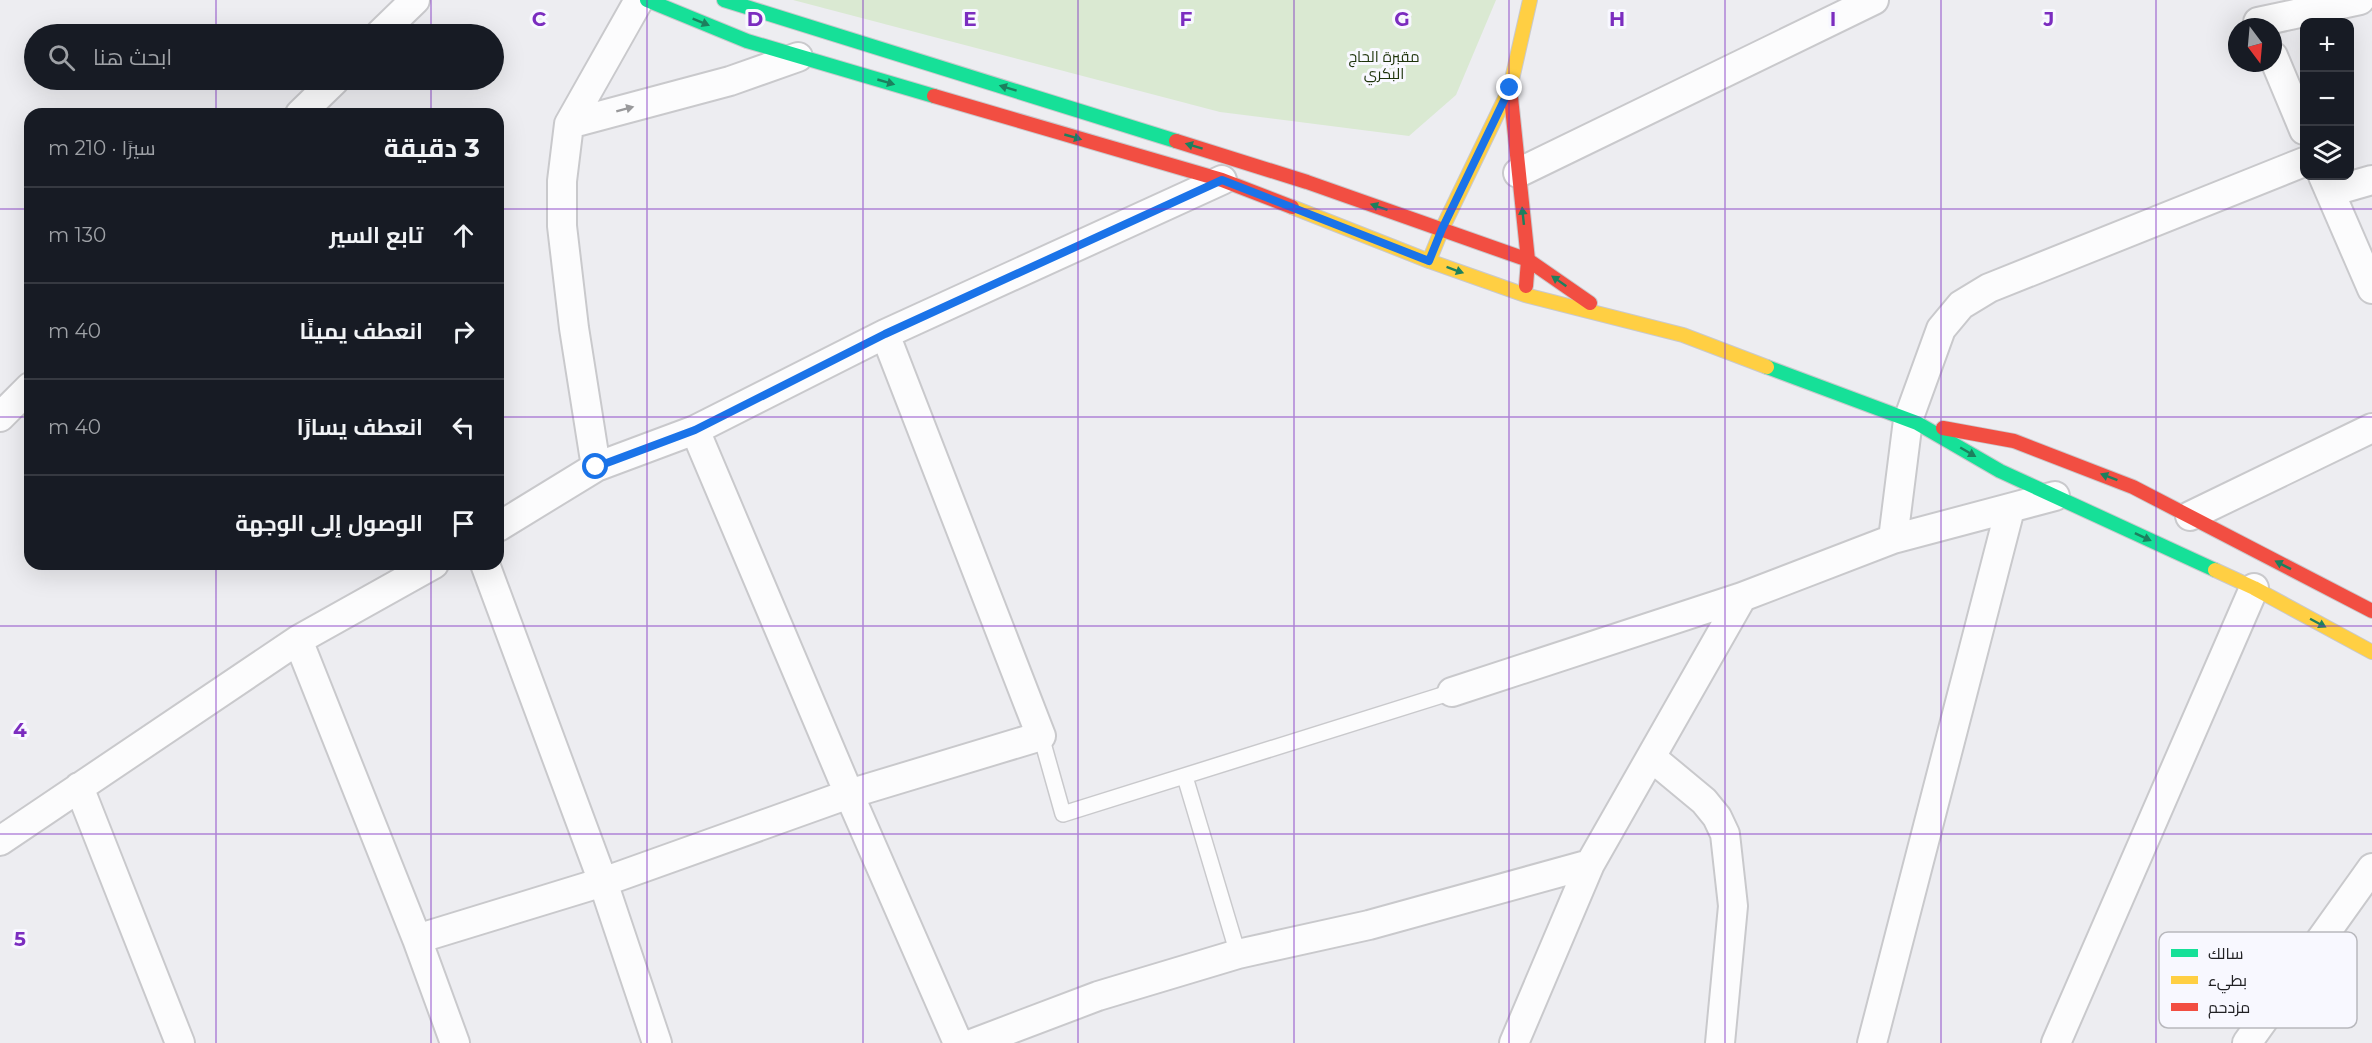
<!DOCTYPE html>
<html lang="ar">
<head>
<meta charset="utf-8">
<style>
  :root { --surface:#171b24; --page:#242831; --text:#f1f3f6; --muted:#9ea1a6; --line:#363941 }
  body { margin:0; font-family:Montserrat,Cairo,sans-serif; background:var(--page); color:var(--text); direction:rtl }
  .controls { position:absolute; right:18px; top:18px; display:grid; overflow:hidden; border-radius:12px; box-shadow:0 6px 24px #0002 }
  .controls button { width:54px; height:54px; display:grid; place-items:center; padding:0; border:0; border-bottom:2px solid var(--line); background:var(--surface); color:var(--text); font:30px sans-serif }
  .compass { position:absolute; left:2228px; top:18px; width:54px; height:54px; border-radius:50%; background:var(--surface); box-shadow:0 6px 24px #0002; rotate:164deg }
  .stop { position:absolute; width:18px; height:18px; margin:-14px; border:4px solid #1a73e8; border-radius:50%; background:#fff }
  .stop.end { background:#1a73e8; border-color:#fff; box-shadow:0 2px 6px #0008 }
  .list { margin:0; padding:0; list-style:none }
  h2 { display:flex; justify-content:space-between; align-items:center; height:78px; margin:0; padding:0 24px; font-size:26px }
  h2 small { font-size:20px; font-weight:400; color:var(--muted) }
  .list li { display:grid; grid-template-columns:39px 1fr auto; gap:18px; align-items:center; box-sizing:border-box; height:96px; padding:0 24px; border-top:2px solid var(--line) }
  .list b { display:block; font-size:22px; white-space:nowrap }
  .list em { font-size:20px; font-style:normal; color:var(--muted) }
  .icon { flex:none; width:33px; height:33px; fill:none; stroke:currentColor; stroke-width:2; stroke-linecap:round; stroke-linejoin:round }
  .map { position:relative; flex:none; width:2372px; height:1043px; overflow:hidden; direction:ltr }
  .search { position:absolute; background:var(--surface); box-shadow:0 6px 24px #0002; left:24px; top:24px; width:480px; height:66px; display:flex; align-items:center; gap:15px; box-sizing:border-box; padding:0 21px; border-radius:33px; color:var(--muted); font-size:22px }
  .panel { position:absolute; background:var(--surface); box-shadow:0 6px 24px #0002; left:24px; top:108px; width:480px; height:462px; border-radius:18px; direction:rtl }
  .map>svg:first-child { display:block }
</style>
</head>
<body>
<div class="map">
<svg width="2372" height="1043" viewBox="0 0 2372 1043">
  <rect width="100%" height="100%" fill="#ededf1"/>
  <path fill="#dae9d2" d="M793,0h703l-40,95 -47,41 -189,-24z"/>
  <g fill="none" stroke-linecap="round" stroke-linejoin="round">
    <g stroke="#c9c9cc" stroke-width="18">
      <path id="lane" d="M1041,736l22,78 389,-122
        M1185,777l53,177"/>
    </g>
    <g stroke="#c9c9cc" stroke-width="32">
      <path id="street" d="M2258,22l102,-22
        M380,34l35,-34
        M2273,56l31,74
        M300,114l35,-34
        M569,124l161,-43 68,-24
        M1518,173l356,-173
        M2323,176l49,113
        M2330,192l42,-12
        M0,417l30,-30
        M695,430l154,364 109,249
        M596,467l-22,-139 -12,-102v-45l7,-57 70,-124
        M2190,516l182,-88
        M498,527l98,-60 99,-37 190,-96 337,-154
        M1893,539l15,-119 33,-91 20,-24 28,-17 315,-126
        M485,564l118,318 54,161
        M298,640l119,299 38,104
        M1452,692l290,-95
        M1651,757l53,44 13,16 8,17 8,72 -13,137
        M79,787l101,256
        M0,841l298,-201 136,-76
        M417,939l186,-57 246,-88 192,-58 -156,-402
        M974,1043l124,-47 140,-42 131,-29 221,-61
        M1514,1043l76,-179 152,-267 151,-58 162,-43
        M1872,1043l138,-534
        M2056,1043l198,-455
        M2247,1043l125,-175"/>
    </g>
    <g stroke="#c9c9cc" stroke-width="16">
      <path id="fast" d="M647,0l100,41 187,55
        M724,0l452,141
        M1767,367l150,56 83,48 215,99"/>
    </g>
    <g stroke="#c9c9cc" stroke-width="16">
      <path id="slow" d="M1292,207l137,54 96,34 158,40 84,32
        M1429,261l13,-32 68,-141 20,-88
        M2215,570l39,18 118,64"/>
    </g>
    <g stroke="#c9c9cc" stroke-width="16">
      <path id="jam" d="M1510,88l18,172 -2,26
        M934,96l288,84 70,27
        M1176,141l131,41 221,78 62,43
        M1943,428l71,13 119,46 239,124"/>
    </g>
    <use href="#lane" stroke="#fcfcfd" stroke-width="15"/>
    <use href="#street" stroke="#fcfcfd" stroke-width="28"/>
    <use href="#fast" stroke="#16e098" stroke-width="14"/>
    <use href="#slow" stroke="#ffcf43" stroke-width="14"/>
    <use href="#jam" stroke="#f24e42" stroke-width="14"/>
  </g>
  <defs><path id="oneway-solid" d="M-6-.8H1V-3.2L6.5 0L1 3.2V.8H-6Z" transform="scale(1.5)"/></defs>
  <g fill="#1c805e">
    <use href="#oneway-solid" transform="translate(701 22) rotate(22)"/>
    <use href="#oneway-solid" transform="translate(886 82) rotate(16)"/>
    <use href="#oneway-solid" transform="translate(1008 88) rotate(-163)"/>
    <use href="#oneway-solid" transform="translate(1073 137) rotate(16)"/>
    <use href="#oneway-solid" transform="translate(1194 146) rotate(-163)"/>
    <use href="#oneway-solid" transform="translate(1379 207) rotate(-161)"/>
    <use href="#oneway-solid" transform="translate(1523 216) rotate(-96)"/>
    <use href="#oneway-solid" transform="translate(1455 270) rotate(20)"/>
    <use href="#oneway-solid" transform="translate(1559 281) rotate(-145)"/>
    <use href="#oneway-solid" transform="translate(1968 452) rotate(30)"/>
    <use href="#oneway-solid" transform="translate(2109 477) rotate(-159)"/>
    <use href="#oneway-solid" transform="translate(2143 537) rotate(25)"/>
    <use href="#oneway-solid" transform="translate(2283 565) rotate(-153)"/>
    <use href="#oneway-solid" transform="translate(2318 623) rotate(28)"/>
  </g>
  <use fill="#99999b" href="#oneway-solid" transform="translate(625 109) rotate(-15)"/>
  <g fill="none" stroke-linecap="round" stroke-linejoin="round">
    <path stroke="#1a73e8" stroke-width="8" d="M596,467l99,-37 190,-96 337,-154 207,81 13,-32 68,-141"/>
  </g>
  <path fill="none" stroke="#7b2cbf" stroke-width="1.5" stroke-opacity="0.55" d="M216,0v34M431,0v34M647,0v1043M863,0v1043M1078,0v1043M1294,0v1043M1509,0v1043M1725,0v1043M1941,0v1043M2156,0v1043M216,80v34M431,80v34M0,209h30M498,209h1874M0,417h30M498,417h1874M216,564v479M431,564v479M0,626h2372M0,834h2372"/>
  <g text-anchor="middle" stroke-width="6" stroke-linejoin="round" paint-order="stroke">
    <g font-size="15" fill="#1d330a" stroke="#f8f8ff">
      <text x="1384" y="62">مقبرة الحاج<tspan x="1384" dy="17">البكري</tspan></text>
    </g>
  </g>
  <rect x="2159" y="932" width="198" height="96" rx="9" fill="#f8f8ff" stroke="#b8b8bd" stroke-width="1.5"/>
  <rect x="2171" y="949" width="27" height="8" fill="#16e098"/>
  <rect x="2171" y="976" width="27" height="8" fill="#ffcf43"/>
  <rect x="2171" y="1003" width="27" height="8" fill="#f24e42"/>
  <g font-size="16" fill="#212124">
    <text x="2208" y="959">سالك</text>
    <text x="2208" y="986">بطيء</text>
    <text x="2208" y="1013">مزدحم</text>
  </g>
  <g font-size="20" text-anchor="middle" font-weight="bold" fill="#7b2cbf" stroke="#f8f8ff" stroke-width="6" stroke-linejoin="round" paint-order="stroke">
    <text x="539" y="26">C</text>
    <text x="755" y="26">D</text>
    <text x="970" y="26">E</text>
    <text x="1186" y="26">F</text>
    <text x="1402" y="26">G</text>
    <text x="1617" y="26">H</text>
    <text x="1833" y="26">I</text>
    <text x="2049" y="26">J</text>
    <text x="20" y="737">4</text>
    <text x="20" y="946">5</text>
  </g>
</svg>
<div class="controls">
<button>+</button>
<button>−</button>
<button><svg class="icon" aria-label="layers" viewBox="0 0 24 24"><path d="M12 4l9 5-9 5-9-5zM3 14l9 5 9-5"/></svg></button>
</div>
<svg class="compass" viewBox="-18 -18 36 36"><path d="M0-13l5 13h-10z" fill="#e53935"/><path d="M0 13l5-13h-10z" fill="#9ea1a6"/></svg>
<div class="stop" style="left:596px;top:467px"></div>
<div class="stop end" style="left:1510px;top:88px"></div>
<div class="search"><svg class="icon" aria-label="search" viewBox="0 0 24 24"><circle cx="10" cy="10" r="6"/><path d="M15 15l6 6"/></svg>ابحث هنا</div>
<section class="panel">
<h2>3 دقيقة<small>سيرًا · 210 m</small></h2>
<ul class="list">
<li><svg class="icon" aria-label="ahead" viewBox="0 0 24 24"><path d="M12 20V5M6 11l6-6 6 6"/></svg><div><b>تابع السير</b></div><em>130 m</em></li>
<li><svg class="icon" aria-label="right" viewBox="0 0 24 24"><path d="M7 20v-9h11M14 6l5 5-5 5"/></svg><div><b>انعطف يمينًا</b></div><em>40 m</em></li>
<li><svg class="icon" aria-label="left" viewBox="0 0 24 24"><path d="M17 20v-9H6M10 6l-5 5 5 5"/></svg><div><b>انعطف يسارًا</b></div><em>40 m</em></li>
<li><svg class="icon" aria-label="arrive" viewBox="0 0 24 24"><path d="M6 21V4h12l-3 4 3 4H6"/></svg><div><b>الوصول إلى الوجهة</b></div></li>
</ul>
</section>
</div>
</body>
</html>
